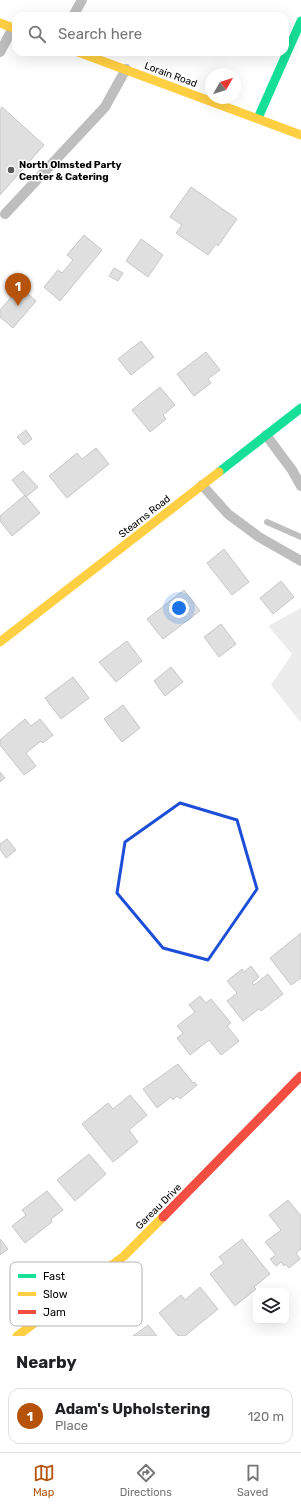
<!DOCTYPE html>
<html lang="en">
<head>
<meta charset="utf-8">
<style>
  :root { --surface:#fff; --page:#f6f6f6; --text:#202124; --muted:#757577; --line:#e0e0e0; --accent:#b45309 }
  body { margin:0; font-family:Rubik,sans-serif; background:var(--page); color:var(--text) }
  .controls { position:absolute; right:12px; bottom:12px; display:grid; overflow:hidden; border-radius:8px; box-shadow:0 4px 16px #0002 }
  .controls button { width:36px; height:36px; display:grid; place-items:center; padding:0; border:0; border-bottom:1px solid var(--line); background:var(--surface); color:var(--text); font:20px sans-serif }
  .compass { position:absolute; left:205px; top:68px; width:36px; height:36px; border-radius:50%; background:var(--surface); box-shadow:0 4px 16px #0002; rotate:51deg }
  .you { position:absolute; left:179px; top:608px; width:14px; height:14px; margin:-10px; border:3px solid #fff; border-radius:50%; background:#1a73e8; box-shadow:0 0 0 6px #1a73e833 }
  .badge { display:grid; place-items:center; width:26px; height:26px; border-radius:50%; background:var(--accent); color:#fff; font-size:13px; font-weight:700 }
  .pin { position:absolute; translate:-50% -33px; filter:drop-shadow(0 1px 2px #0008) }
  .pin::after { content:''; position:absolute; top:21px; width:14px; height:12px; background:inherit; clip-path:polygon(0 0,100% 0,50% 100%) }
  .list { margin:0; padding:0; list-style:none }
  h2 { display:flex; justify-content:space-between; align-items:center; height:52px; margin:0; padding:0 16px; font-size:17px }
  h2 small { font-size:13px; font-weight:400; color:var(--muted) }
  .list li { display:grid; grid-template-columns:26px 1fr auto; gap:12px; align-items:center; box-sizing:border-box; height:56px; margin:0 8px 8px; padding:0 8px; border:1px solid var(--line); border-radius:12px }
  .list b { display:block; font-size:15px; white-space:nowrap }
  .list p { margin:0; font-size:13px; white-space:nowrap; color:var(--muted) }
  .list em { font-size:13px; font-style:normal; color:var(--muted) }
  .icon { flex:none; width:22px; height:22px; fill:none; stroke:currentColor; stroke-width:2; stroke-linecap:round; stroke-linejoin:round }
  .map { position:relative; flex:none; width:301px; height:1336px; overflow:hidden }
  .search { position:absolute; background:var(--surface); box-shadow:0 4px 16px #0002; left:12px; right:12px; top:12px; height:44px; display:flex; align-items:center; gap:10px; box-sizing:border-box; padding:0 14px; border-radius:12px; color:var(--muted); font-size:15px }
  .sheet { height:116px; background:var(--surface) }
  nav { display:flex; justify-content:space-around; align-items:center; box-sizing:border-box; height:56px; border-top:1px solid var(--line); background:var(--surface); font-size:11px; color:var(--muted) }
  nav a { display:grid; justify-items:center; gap:2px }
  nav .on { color:var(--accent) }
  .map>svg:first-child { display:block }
</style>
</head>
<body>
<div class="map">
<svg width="301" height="1336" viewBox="0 0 301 1336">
  <rect width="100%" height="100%" fill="#fff"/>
  <path fill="#ececec" d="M301,608v115l-30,-38 21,-31 -24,-28z"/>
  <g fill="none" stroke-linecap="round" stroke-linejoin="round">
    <path stroke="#bfbfbf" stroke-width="6" d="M267,522l34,15"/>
  </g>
  <path fill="#dfdfdf" stroke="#c7c7c7" d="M2,107l42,38 -44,50v-85z
    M191,187l46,32 -19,27 -2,-2 -8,11 -32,-22 6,-8 -12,-8z
    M84,235l18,15 -42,51 -16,-14 14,-17 4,3 11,-13 -6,-5z
    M141,239l22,16 -15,22 -22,-16z
    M114,268l9,5 -5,8 -9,-5z
    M20,287l16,14 -23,27 -13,-11v-7z
    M141,341l13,16 -23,18 -13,-16z
    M206,352l14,18 -12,9 3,4 -17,13 -17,-22z
    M160,387l15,18 -12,10 3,4 -16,13 -18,-22z
    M26,430l6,9 -8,6 -7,-8z
    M96,448l13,16 -42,34 -18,-22 28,-23 5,6z
    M23,471l15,16 -12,10 -14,-17z
    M25,495l15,18 -28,23 -12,-15v-5z
    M224,549l25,33 -17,13 -25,-32z
    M281,581l13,16 -21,17 -13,-16z
    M184,590l16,21 -37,28 -16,-20z
    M221,624l15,20 -17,13 -15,-20z
    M127,641l15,20 -26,21 -17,-20z
    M171,667l12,15 -18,14 -11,-15z
    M73,677l16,21 -28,21 -16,-21z
    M123,705l17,23 -18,14 -18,-23z
    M25,719l6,7 9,-7 13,16 -10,8 -2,-2 -15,12 10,13 -12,9 -24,-30v-5z
    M0,772l5,6 -5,4z
    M7,839l9,11 -10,8 -6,-9v-5z
    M301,933v45l-10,7 -21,-27z
    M251,966l8,11 -7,6 2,2 14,-11 15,20 -22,17 -2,-2 -16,12 -16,-20 10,-8 -10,-12 15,-12 2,3z
    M200,996l6,7 5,-4 20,24 -4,3 12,15 -18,14 -12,-15 -19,15 -13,-17 6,-5 -6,-7 18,-14 -6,-7z
    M178,1064l15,19 1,-1 3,3 -17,14 -3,-3 -4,4 -2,-3 -14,11 -14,-19z
    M130,1095l17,20 -18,15 9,12 -25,20 -31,-38 26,-21 5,6z
    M89,1154l17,20 -31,27 -18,-21z
    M47,1191l16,19 -12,9 1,3 -27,21 -13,-17 14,-11 -4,-5z
    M288,1200l12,15h1v34l-5,4 4,6 -11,9 -4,-4 -1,2 -3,-4 -5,4 -6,-7 6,-4 -11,-13 16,-12 -12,-15z
    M0,1239l8,10 -8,6z
    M242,1239l28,35 -16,13 2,2 -21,17 -25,-32 14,-11 -5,-6z
    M200,1287l18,22 -33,27h-7l-19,-23 22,-18 4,5z
    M148,1325l9,11h-24z"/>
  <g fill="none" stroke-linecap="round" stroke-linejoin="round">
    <path stroke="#bebebe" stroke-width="10" d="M73,16l9,-16
      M0,52l13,-24
      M5,214l100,-107 21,-38
      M266,435l26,35 9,16
      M202,485l26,29 31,23 42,24"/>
    <path stroke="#16e098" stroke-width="9" d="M258,118l43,-97
      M219,472l82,-64"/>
    <path stroke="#ffcf43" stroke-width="9" d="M0,23l16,6
      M78,52l223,83
      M0,642l219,-170
      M17,1336l107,-80 39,-39"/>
    <path stroke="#f24e42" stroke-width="9" d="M163,1217l138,-141"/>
  </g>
  <path fill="none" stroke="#1d4ed8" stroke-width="3" stroke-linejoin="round" d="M180,803l57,17 20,69 -49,71 -45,-12 -46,-55 8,-51z"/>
  <circle fill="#595959" stroke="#fff" stroke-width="1.5" cx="11" cy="170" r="4"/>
  <g text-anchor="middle" stroke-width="3" stroke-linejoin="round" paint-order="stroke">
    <g font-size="10" fill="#000" stroke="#fff">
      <text transform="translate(171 74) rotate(20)" y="4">Lorain Road</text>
      <text transform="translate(144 516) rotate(-38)" y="4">Stearns Road</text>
      <text transform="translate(158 1206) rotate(-45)" y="4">Gareau Drive</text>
    </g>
    <g font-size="10" font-weight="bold" fill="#000" stroke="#fff" text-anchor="start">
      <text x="19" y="168">North Olmsted Party<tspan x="19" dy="12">Center &amp; Catering</tspan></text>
    </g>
  </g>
  <rect x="10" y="1262" width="132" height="64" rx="6" fill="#fff" stroke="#b2b2b2" stroke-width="1"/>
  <rect x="18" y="1274" width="18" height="4" fill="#16e098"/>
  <rect x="18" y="1292" width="18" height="4" fill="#ffcf43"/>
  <rect x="18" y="1310" width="18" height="4" fill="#f24e42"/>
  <g font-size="11" fill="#000">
    <text x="43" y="1280">Fast</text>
    <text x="43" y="1298">Slow</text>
    <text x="43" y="1316">Jam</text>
  </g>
</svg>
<div class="controls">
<button><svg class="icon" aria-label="layers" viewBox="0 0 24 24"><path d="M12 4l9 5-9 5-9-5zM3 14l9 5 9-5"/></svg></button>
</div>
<svg class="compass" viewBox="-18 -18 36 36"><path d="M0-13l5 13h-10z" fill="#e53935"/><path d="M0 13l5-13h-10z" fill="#757577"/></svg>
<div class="you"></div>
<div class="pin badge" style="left:18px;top:306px">1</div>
<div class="search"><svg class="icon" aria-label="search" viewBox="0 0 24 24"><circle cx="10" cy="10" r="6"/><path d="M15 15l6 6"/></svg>Search here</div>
</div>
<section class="sheet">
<h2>Nearby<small></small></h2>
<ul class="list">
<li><span class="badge">1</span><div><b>Adam's Upholstering</b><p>Place</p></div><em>120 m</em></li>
</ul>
</section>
<nav>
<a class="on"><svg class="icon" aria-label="map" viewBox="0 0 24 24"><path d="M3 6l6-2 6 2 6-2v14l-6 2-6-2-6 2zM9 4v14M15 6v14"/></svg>Map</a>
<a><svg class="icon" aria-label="directions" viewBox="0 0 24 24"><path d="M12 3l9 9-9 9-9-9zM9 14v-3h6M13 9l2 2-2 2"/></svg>Directions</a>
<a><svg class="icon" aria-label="saved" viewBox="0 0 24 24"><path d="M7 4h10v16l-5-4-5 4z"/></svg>Saved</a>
</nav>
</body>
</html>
